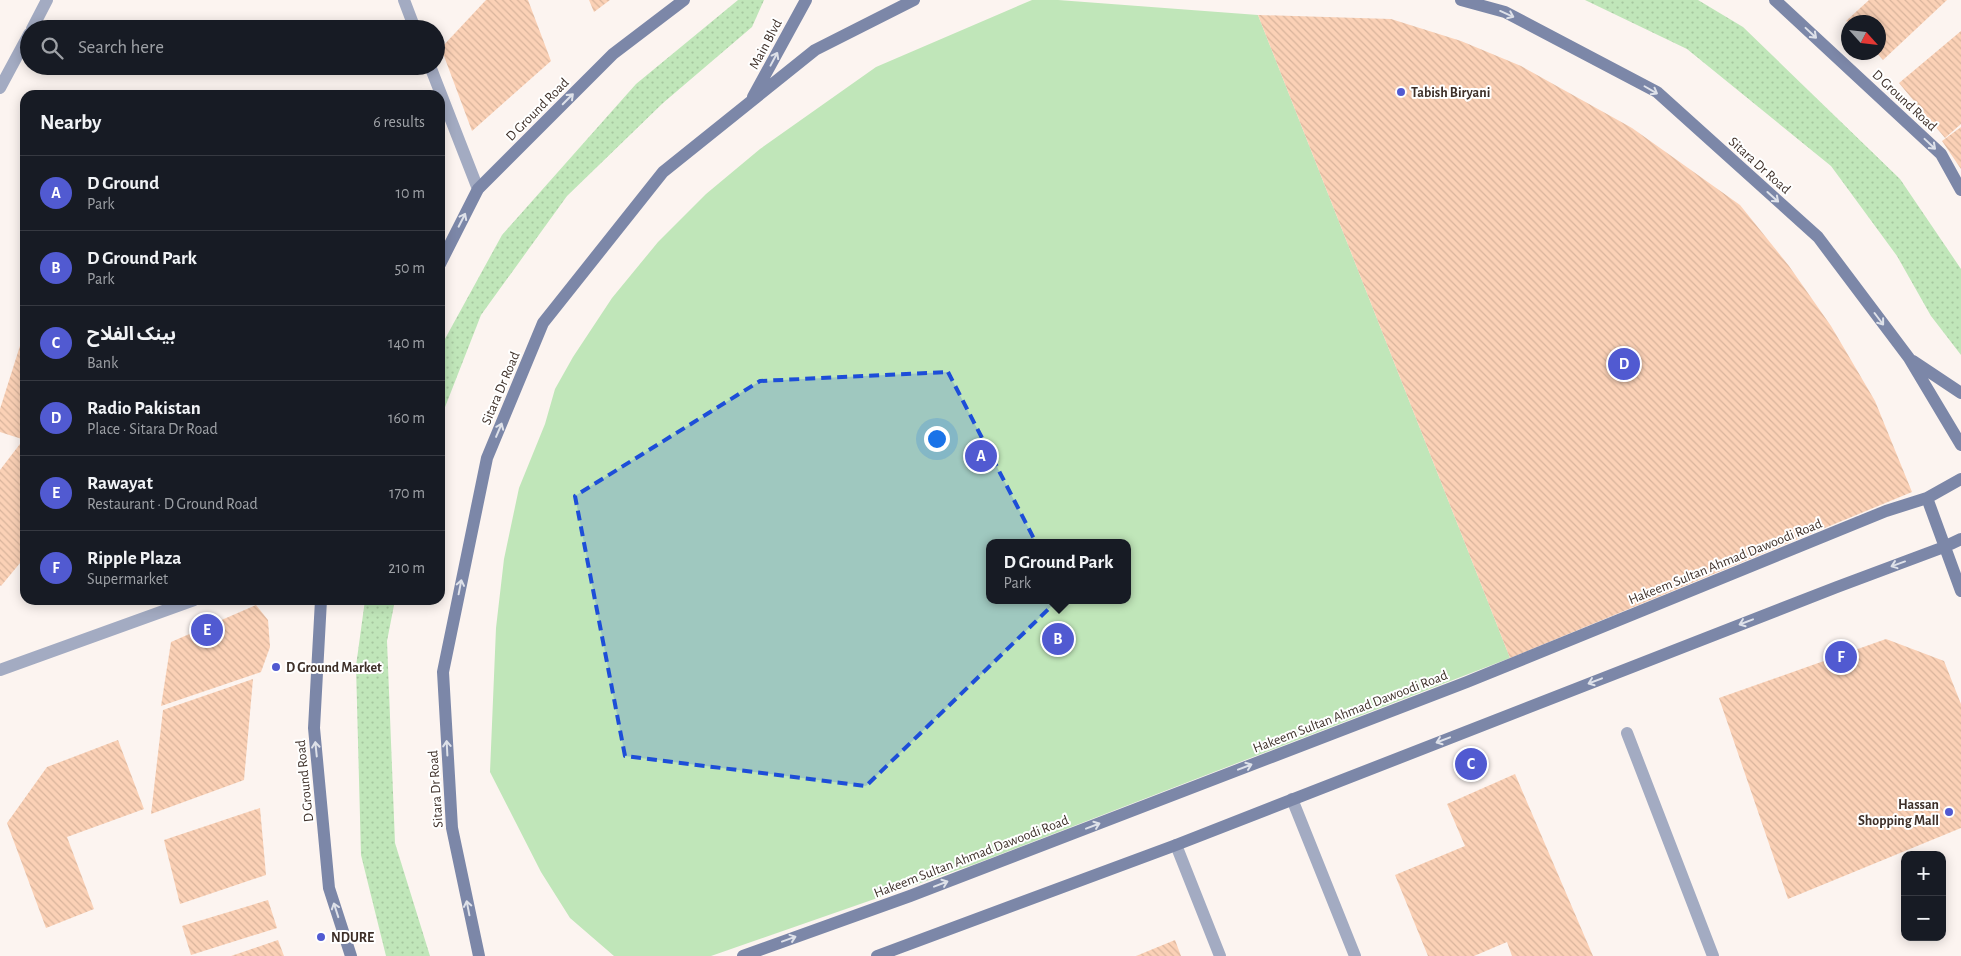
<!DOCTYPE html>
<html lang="en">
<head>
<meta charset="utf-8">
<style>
  :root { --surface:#171b24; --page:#242831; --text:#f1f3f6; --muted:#9ea1a6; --line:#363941; --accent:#515ad1 }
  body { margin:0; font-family:"Alegreya Sans","Noto Sans Arabic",sans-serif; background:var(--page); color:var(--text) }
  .controls { position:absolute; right:15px; bottom:15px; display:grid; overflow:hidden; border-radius:10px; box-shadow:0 2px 12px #0003 }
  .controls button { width:45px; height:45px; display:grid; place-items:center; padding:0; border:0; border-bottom:1px solid var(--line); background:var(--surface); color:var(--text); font:25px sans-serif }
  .compass { position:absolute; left:1841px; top:15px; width:45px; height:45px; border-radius:50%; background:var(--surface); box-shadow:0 2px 12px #0003; rotate:117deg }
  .you { position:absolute; left:936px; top:438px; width:18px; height:18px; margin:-12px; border:4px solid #fff; border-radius:50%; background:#1a73e8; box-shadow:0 0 0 8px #1a73e833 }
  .badge { display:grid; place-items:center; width:32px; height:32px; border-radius:50%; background:var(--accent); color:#fff; font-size:16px; font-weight:700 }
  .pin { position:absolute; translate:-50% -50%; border:2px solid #fff; box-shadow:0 1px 5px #0006 }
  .popup { position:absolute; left:986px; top:539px; width:145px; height:65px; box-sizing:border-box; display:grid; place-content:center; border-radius:10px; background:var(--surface); filter:drop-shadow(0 1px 4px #0005); font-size:16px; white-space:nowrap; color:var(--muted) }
  .popup b { font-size:19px; color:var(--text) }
  .popup::after { content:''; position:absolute; left:50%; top:100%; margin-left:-10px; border:10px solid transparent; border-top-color:var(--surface) }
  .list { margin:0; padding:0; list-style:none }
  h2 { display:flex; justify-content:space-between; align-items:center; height:65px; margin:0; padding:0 20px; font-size:21px }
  h2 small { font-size:16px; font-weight:400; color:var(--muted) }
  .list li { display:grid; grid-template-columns:32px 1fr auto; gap:15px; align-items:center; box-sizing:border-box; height:75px; padding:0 20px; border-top:1px solid var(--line) }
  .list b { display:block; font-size:19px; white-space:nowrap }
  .list p { margin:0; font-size:16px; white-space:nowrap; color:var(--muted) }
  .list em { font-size:16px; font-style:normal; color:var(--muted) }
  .icon { flex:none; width:28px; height:28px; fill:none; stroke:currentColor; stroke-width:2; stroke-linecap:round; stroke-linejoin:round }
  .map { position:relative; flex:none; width:1961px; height:956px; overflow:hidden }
  .search { position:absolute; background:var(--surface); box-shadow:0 2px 12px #0003; left:20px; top:20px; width:425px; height:55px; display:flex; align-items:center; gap:12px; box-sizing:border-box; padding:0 18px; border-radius:28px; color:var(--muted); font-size:19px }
  .panel { position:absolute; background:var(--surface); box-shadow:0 2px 12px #0003; left:20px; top:90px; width:425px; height:515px; border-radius:15px }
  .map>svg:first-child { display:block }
</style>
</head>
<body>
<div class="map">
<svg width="1961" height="956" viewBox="0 0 1961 956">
  <defs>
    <pattern id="grass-dots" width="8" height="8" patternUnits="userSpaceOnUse" patternTransform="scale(1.25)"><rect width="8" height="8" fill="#c0e6b9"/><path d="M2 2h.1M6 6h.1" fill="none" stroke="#a6c69f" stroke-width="1.8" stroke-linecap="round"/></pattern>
    <pattern id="building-back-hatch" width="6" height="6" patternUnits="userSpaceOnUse" patternTransform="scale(1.25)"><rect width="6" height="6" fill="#fbd1b6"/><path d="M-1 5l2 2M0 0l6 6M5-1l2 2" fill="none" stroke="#d8b49c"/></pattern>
  </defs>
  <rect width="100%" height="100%" fill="#fcf4f0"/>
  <path fill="url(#grass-dots)" d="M738,0h26l-12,27 -89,76 -96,93 -86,119 -41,105v-72l62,-113 134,-151z
    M1585,0h113l45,27 157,152 61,90v86l-30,-39 -34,-60 -66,-90 -144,-117z
    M365,600h30l-8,41 8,202 35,113h-44l-25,-101 -5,-189z"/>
  <path fill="#c0e6b9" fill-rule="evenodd" d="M1032,0h26l200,15 252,643 -535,206 -264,92h-97l-44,-38 -29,-46 -51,-100 6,-144 8,-69 15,-71 26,-64 10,-35 18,-32 39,-59 46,-56 48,-48 54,-45 116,-82zM989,543h138v57h-138z"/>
  <path fill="url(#building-back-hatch)" d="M486,0h42l23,61 -79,70 -31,-83z
    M589,0h21l-16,12z
    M1869,0h78l-64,60 -7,-8h2v-30h-30l-2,-1z
    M1258,15l133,4 70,22 60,25 111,62 108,77 49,61 42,60 44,75 37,91 -402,166z
    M1961,31v93l-16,14 -46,-55z
    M1961,127v42l-19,-28z
    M25,330v110l-25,-8v-23z
    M23,440l2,2v115l-24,29 -1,-1v-115z
    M256,605l12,15 2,27 -9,25 -100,34 10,-64z
    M1886,639l58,22 17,43v124l-173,71 -69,-201z
    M253,679l-9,101 -93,34 12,-104z
    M118,740l26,69 -77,28 27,72 -48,19 -39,-105 40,-56z
    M1515,774l78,182h-81l-5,-14 -33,14h-46l-33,-81 70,-29 -18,-42z
    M260,808l6,67 -86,29 -16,-64z
    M268,900l9,28 -86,27 -9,-29z
    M278,940l6,16h-53z
    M1175,940l6,16h-45z"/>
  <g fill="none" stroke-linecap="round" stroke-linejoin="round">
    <path stroke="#a3abc2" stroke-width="12" d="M404,0l11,29
      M32,29l15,-29
      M430,66l48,123
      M0,88l29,-54
      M0,670l194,-70
      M1627,733l86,223
      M1292,799l63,157
      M1176,845l44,111"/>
    <path stroke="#7c87a8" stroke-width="12" d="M1461,0l44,12 152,80 161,145 91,121 52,87
      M1775,0l166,154 20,36
      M753,97l53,-97
      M440,264l38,-75 135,-135 71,-54
      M1913,361l48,32
      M1927,498l34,93
      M321,600l-7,128 15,160 22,68
      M479,956l-27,-128 -9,-156 44,-214 56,-135 120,-151 152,-122 99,-50
      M743,956l167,-60 557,-214 419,-171 41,-13 34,-19
      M877,956l299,-111 661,-258 107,-40 17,-8"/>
  </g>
  <defs><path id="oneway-shaft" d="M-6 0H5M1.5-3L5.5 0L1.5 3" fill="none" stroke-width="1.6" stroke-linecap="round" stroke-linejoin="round" transform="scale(1.25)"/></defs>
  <g stroke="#dee1e9">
    <use href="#oneway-shaft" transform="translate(1507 14) rotate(24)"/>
    <use href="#oneway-shaft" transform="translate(1811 33) rotate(43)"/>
    <use href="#oneway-shaft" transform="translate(774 59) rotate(-62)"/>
    <use href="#oneway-shaft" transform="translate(1651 90) rotate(30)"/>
    <use href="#oneway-shaft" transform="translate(568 99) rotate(-45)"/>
    <use href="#oneway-shaft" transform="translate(1930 144) rotate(43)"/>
    <use href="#oneway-shaft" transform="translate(1773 197) rotate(42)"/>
    <use href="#oneway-shaft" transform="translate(462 220) rotate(-63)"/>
    <use href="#oneway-shaft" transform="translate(1879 319) rotate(53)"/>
    <use href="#oneway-shaft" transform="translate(499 430) rotate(-67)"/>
    <use href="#oneway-shaft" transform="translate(1898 564) rotate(160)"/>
    <use href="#oneway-shaft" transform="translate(460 587) rotate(-79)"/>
    <use href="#oneway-shaft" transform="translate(1746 622) rotate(159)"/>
    <use href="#oneway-shaft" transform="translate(1595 681) rotate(159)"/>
    <use href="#oneway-shaft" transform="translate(1443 740) rotate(159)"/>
    <use href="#oneway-shaft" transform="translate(447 748) rotate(-93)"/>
    <use href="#oneway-shaft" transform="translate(316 749) rotate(-96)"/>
    <use href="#oneway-shaft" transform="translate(1245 767) rotate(-21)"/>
    <use href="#oneway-shaft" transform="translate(1093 826) rotate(-21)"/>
    <use href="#oneway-shaft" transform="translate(941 884) rotate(-21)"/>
    <use href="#oneway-shaft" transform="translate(468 908) rotate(-101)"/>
    <use href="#oneway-shaft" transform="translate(336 910) rotate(-108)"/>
    <use href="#oneway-shaft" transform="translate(789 939) rotate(-20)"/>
  </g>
  <path fill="#1d4ed8" fill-opacity="0.2" stroke="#1d4ed8" stroke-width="4" stroke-dasharray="10 6" stroke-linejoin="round" d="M948,372l115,223 -197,191 -241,-30 -50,-260 185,-115z"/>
  <g fill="#515ad1" stroke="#fff" stroke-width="2">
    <circle cx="1401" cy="92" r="5"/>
    <circle cx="276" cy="667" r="5"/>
    <circle cx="1949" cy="812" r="5"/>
    <circle cx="321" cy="937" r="5"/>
  </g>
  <g text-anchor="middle" stroke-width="4" stroke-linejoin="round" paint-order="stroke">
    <g font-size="14" fill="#3e3029" stroke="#fff">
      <text transform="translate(765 44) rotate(-62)" y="5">Main Blvd</text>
      <text transform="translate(1905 100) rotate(43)" y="5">D Ground Road</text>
      <text transform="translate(537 109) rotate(-45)" y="5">D Ground Road</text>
      <text transform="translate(1760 165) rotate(42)" y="5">Sitara Dr Road</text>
      <text transform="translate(500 388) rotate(-67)" y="5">Sitara Dr Road</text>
      <text transform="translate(1725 561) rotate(-22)" y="5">Hakeem Sultan Ahmad Dawoodi Road</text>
      <text transform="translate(1350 711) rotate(-21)" y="5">Hakeem Sultan Ahmad Dawoodi Road</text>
      <text transform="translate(304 781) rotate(-96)" y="5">D Ground Road</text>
      <text transform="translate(435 789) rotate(-94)" y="5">Sitara Dr Road</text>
      <text transform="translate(971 856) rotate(-21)" y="5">Hakeem Sultan Ahmad Dawoodi Road</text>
    </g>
    <g font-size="14" font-weight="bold" fill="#3e3029" stroke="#fff" text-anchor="start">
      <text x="1411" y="97">Tabish Biryani</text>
      <text x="286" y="672">D Ground Market</text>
      <text x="1939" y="809" text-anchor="end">Hassan<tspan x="1939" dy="16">Shopping Mall</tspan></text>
      <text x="331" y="942">NDURE</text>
    </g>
  </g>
</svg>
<div class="controls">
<button>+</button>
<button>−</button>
</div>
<svg class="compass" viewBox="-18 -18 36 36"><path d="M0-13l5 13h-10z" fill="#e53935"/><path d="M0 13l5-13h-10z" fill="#9ea1a6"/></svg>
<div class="you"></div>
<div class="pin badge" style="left:981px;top:456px">A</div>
<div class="pin badge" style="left:1058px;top:639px">B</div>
<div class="popup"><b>D Ground Park</b>Park</div>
<div class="pin badge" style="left:1471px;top:764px">C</div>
<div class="pin badge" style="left:1624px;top:364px">D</div>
<div class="pin badge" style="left:207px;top:630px">E</div>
<div class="pin badge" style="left:1841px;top:657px">F</div>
<div class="search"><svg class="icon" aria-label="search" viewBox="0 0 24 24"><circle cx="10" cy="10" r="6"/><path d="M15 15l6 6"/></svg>Search here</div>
<section class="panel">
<h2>Nearby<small>6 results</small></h2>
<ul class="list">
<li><span class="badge">A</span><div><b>D Ground</b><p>Park</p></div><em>10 m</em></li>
<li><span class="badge">B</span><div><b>D Ground Park</b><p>Park</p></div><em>50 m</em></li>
<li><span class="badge">C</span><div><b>بینک الفلاح</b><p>Bank</p></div><em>140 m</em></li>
<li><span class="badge">D</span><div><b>Radio Pakistan</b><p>Place · Sitara Dr Road</p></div><em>160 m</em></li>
<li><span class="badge">E</span><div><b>Rawayat</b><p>Restaurant · D Ground Road</p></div><em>170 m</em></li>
<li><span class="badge">F</span><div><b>Ripple Plaza</b><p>Supermarket</p></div><em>210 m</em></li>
</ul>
</section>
</div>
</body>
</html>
